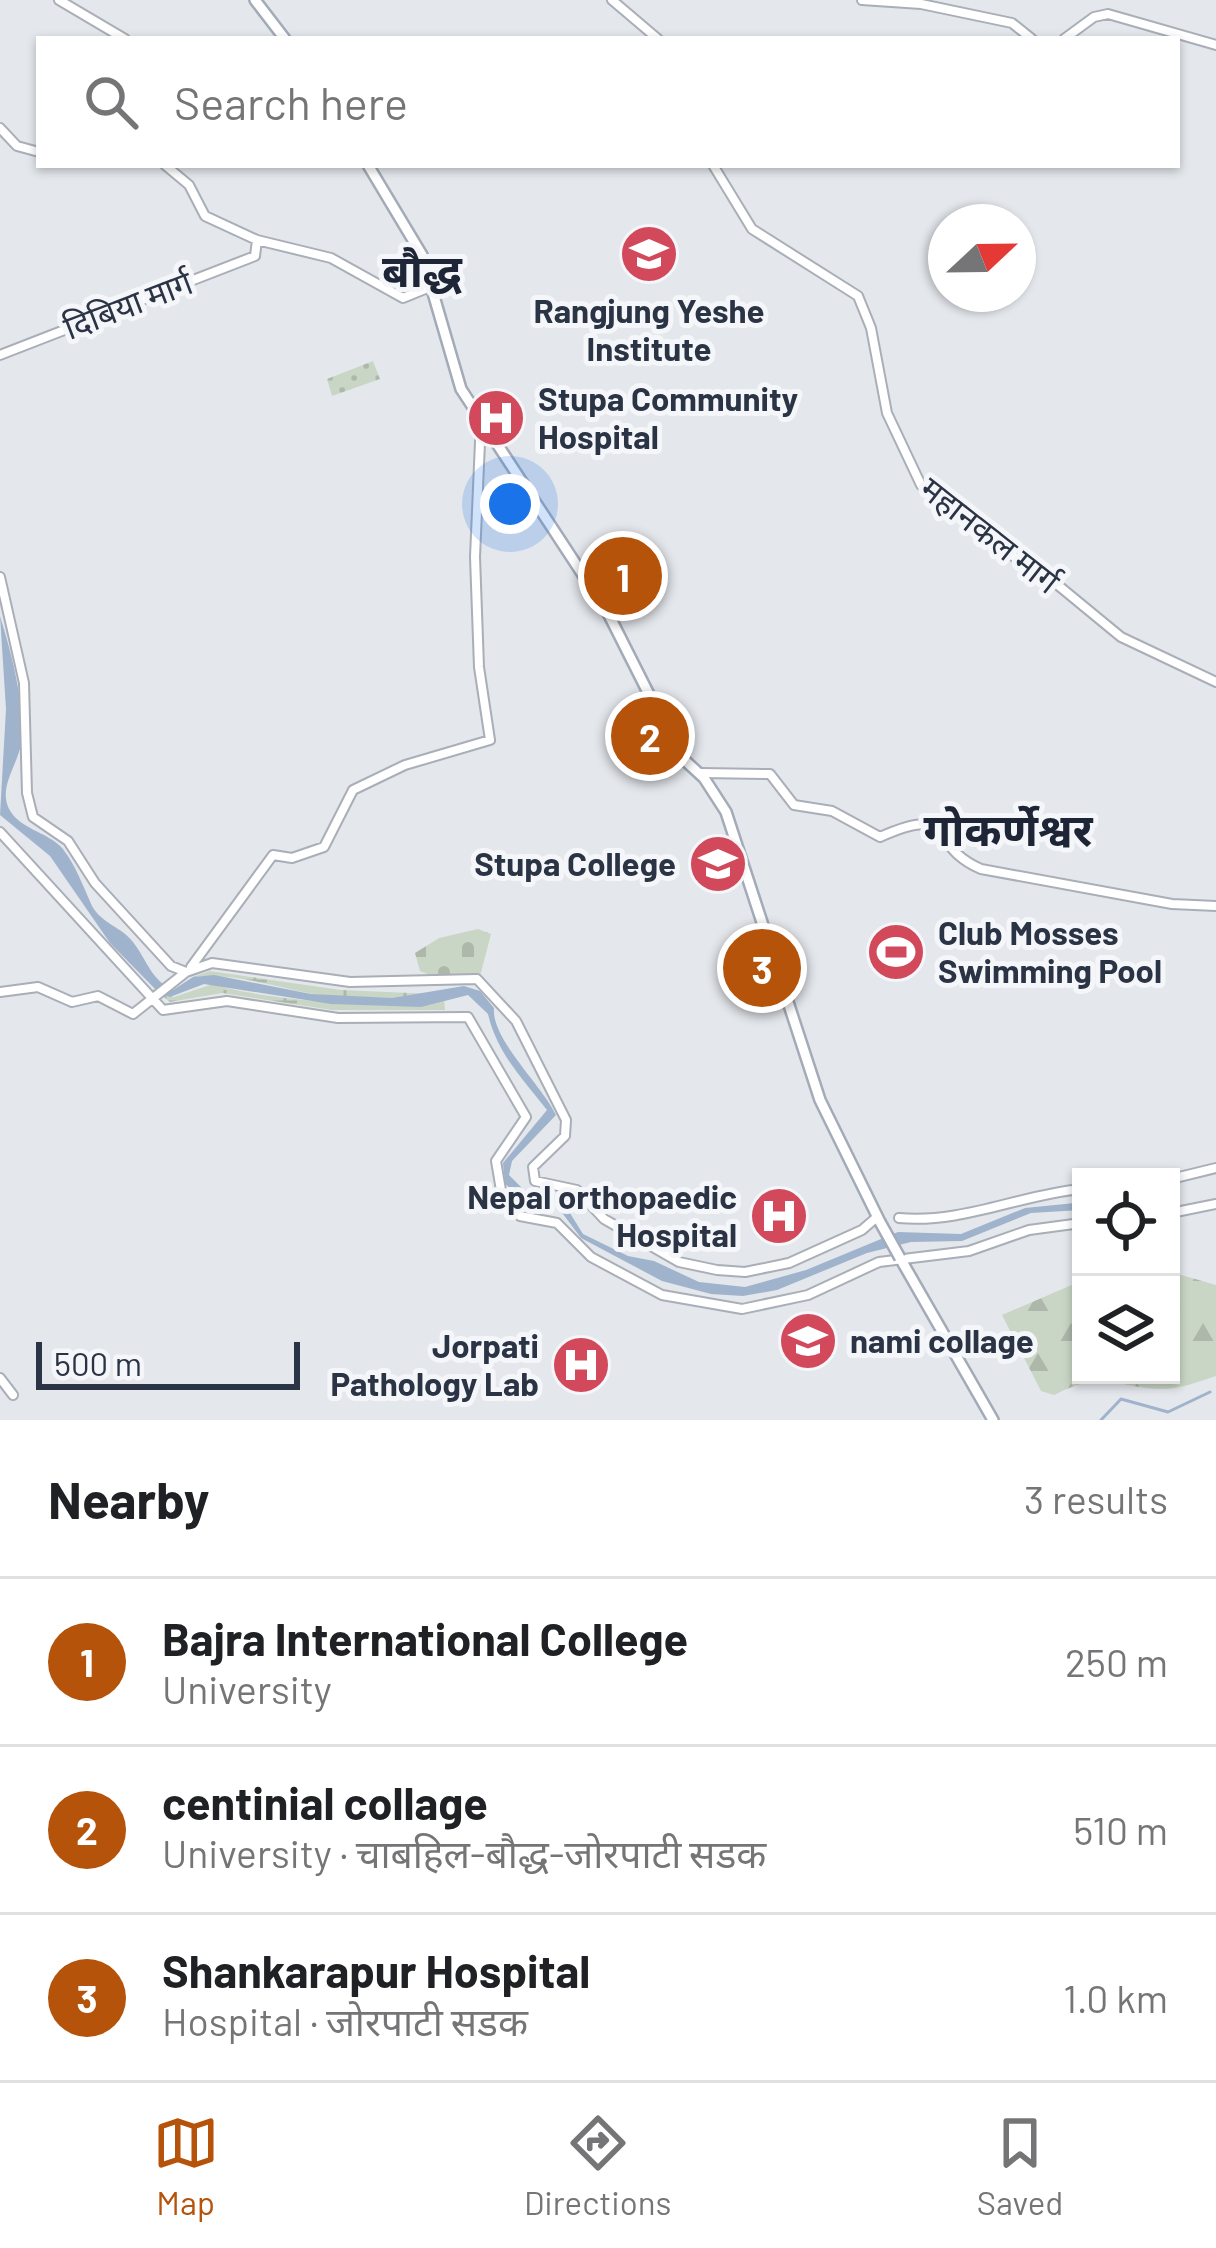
<!DOCTYPE html>
<html lang="en">
<head>
<meta charset="utf-8">
<style>
  :root { --surface:#fff; --page:#f2f2f2; --text:#202124; --muted:#757577; --line:#e0e0e0; --accent:#b45309 }
  body { margin:0; font-family:Barlow,"Noto Sans Devanagari",sans-serif; background:var(--page); color:var(--text) }
  .controls { position:absolute; right:36px; bottom:36px; display:grid; overflow:hidden; border-radius:0px; box-shadow:0 3px 9px #0004 }
  .controls button { width:108px; height:108px; display:grid; place-items:center; padding:0; border:0; border-bottom:3px solid var(--line); background:var(--surface); color:var(--text); font:60px sans-serif }
  .compass { position:absolute; left:928px; top:204px; width:108px; height:108px; border-radius:50%; background:var(--surface); box-shadow:0 3px 9px #0004; rotate:68deg }
  .scale { position:absolute; left:36px; bottom:30px; width:264px; box-sizing:border-box; padding-left:12px; border:6px solid #2b3445; border-top:0; font-size:33px; line-height:42px; white-space:nowrap; color:#2b3445; -webkit-text-stroke:9px #f4f6f9; paint-order:stroke }
  .you { position:absolute; left:510px; top:504px; width:42px; height:42px; margin:-30px; border:9px solid #fff; border-radius:50%; background:#1a73e8; box-shadow:0 0 0 18px #1a73e833 }
  .badge { display:grid; place-items:center; width:78px; height:78px; border-radius:50%; background:var(--accent); color:#fff; font-size:39px; font-weight:700 }
  .pin { position:absolute; translate:-50% -50%; border:6px solid #fff; box-shadow:0 3px 12px #0006 }
  .list { margin:0; padding:0; list-style:none }
  h2 { display:flex; justify-content:space-between; align-items:center; height:156px; margin:0; padding:0 48px; font-size:51px }
  h2 small { font-size:39px; font-weight:400; color:var(--muted) }
  .list li { display:grid; grid-template-columns:78px 1fr auto; gap:36px; align-items:center; box-sizing:border-box; height:168px; padding:0 48px; border-top:3px solid var(--line) }
  .list b { display:block; font-size:45px; white-space:nowrap }
  .list p { margin:0; font-size:39px; white-space:nowrap; color:var(--muted) }
  .list em { font-size:39px; font-style:normal; color:var(--muted) }
  .icon { flex:none; width:66px; height:66px; fill:none; stroke:currentColor; stroke-width:2; stroke-linecap:round; stroke-linejoin:round }
  .map { position:relative; flex:none; width:1216px; height:1420px; overflow:hidden }
  .search { position:absolute; background:var(--surface); box-shadow:0 3px 9px #0004; left:36px; right:36px; top:36px; height:132px; display:flex; align-items:center; gap:30px; box-sizing:border-box; padding:0 42px; border-radius:0px; color:var(--muted); font-size:45px }
  .sheet { height:660px; background:var(--surface) }
  nav { display:flex; justify-content:space-around; align-items:center; box-sizing:border-box; height:168px; border-top:3px solid var(--line); background:var(--surface); font-size:33px; color:var(--muted) }
  nav a { display:grid; justify-items:center; gap:6px }
  nav .on { color:var(--accent) }
  .map>svg:first-child { display:block }
</style>
</head>
<body>
<div class="map">
<svg width="1216" height="1420" viewBox="0 0 1216 1420">
  <defs>
    <pattern id="grass-dots" width="8" height="8" patternUnits="userSpaceOnUse" patternTransform="scale(3)"><rect width="8" height="8" fill="#c9d6c5"/><path d="M2 2h.1M6 6h.1" fill="none" stroke="#adb8ab" stroke-width="1.8" stroke-linecap="round"/></pattern>
    <pattern id="forest-firs" width="22" height="20" patternUnits="userSpaceOnUse" patternTransform="scale(3)"><rect width="22" height="20" fill="#c9d6c5"/><path d="M5 1l3.5 6h-7zM16 11l3.5 6h-7z" fill="#adb8ab"/></pattern>
    <pattern id="wetland-marsh" width="20" height="14" patternUnits="userSpaceOnUse" patternTransform="scale(3)"><rect width="20" height="14" fill="#c9d6c5"/><path d="M1 5h8M5 5V1M11 12h8M15 12V8" fill="none" stroke="#adb8ab"/></pattern>
    <pattern id="cemetery-stones" width="16" height="16" patternUnits="userSpaceOnUse" patternTransform="scale(3)"><rect width="16" height="16" fill="#c9d6c5"/><path d="M2 7V4a2 2 0 0 1 4 0v3zM10 15v-3a2 2 0 0 1 4 0v3z" fill="#adb8ab"/></pattern>
  </defs>
  <rect width="100%" height="100%" fill="#e4e7ec"/>
  <path fill="url(#grass-dots)" d="M373,361l7,18 -48,17 -5,-17z"/>
  <path fill="url(#forest-firs)" d="M1171,1272l45,13v91c-19,6 -38,14 -58,13 -46,-3 -56,-19 -104,6l-13,-4 -39,-76 79,-34v94h90z"/>
  <path fill="url(#wetland-marsh)" d="M210,971l131,19 92,4c-23,7 -101,4 -125,-1 -37,-7 -77,-21 -115,-16z
    M213,984c42,15 193,29 231,14l1,12h-113l-110,-17 -52,9 -11,-9 15,4z"/>
  <path fill="url(#cemetery-stones)" d="M478,929l13,5 -11,42 -43,2 -17,-7 -5,-18 24,-15z"/>
  <path fill="#9fb4cc" d="M0,616c12,39 25,87 21,128 -3,19 -20,40 -14,60 8,25 41,27 56,45 14,19 20,37 29,57 9,17 31,22 41,36 14,18 18,38 40,48l20,-13 21,-2 97,19 81,4 72,-12 16,5 14,17c-3,31 48,77 62,107l-44,46 -3,14 14,14 37,8 23,37 45,22 26,5 45,21 46,5 61,-17 92,-38 63,2 64,-26 50,-5 6,7 -50,3 -69,28 -51,1 -44,11 -90,37 -34,6 -32,-2 -49,-13 -81,-43 -27,-36 -34,-6 -15,-12 -2,-21 44,-53c-25,-32 -50,-57 -59,-96l-20,-19 -47,12 -90,-3 -127,-20 -34,13 -11,-4 -49,-50 -60,-87 -50,-41 6,-106z"/>
  <g fill="none" stroke-linecap="round" stroke-linejoin="round">
    <path stroke="#9fb4cc" stroke-width="3" d="M1101,1420l20,-21 47,13 42,-20"/>
    <g stroke="#a9aeb7" stroke-width="12">
      <path id="secondary" d="M59,0l66,39
        M612,0l46,39
        M862,0l59,4 91,19 20,16
        M1064,39l30,-22 14,-3 108,31
        M0,128l17,18 22,6
        M165,165l24,20 16,31 52,24 74,18 72,40 27,-11
        M713,165l39,64 106,67 13,32 16,85 34,72 96,74 25,13 79,65 95,45
        M0,355l255,-99 2,-16
        M0,577l24,106 3,110 6,24 35,24 27,42 76,83 15,6 26,-9 138,19 127,-3 39,42 50,99 -1,16 -32,31 2,14 42,9 27,29 75,43 38,8 28,2 44,-9 73,-33 15,-13
        M701,773l69,1 24,31 38,6 48,26c77,-34 45,8 101,32l191,35 44,2
        M0,832l163,178 64,-9 111,17 130,-1 58,100 -30,44 6,35 18,20 37,7 34,34 71,38 80,14 66,-14 71,-33 90,-11 60,-21 52,-7
        M191,967l82,-112 19,3 32,-11 29,-57 52,-25 85,-25 -11,-73 -4,-110 6,-138
        M0,992l38,-5 34,15 26,-6 35,18 53,-42
        M1171,1179l45,-11
        M1171,1213l45,-9
        M899,1218c63,6 120,-23 182,-29
        M0,1378l13,17"/>
    </g>
    <g stroke="#a3abb8" stroke-width="14">
      <path id="primary" d="M255,0l30,39
        M368,165l54,90 39,134 147,224 72,143 24,22 22,34 94,288 60,122
        M900,1258l93,162"/>
    </g>
    <use href="#secondary" stroke="#fff" stroke-width="8"/>
    <use href="#primary" stroke="#fff" stroke-width="9"/>
    <g stroke="#a3abb8" stroke-width="14" stroke-linecap="butt">
      <path id="primary-bridge" d="M880,1222l20,36"/>
    </g>
    <use href="#primary-bridge" stroke="#fff" stroke-width="9"/>
  </g>
  <defs>
    <g id="university-disc" transform="scale(3)"><circle r="9.5" fill="#d1495b" stroke="#f4f6f9"/><path d="M0-5L7-2L0 1L-7-2ZM-4 1L0 2.5L4 1V4Q0 6-4 4Z" fill="#fff"/></g>
    <g id="hospital-disc" transform="scale(3)"><circle r="9.5" fill="#d1495b" stroke="#f4f6f9"/><path d="M-5-5h3v3.5h4V-5h3V5h-3V1.5h-4V5h-3Z" fill="#fff"/></g>
    <g id="stadium-disc" transform="scale(3)"><circle r="9.5" fill="#d1495b" stroke="#f4f6f9"/><path d="M0-5a6.5 5 0 1 0 0 10a6.5 5 0 1 0 0-10ZM-3.5-1.8h7v3.6h-7Z" fill="#fff"/></g>
  </defs>
  <g fill-rule="evenodd">
    <use href="#university-disc" x="649" y="254"/>
    <use href="#hospital-disc" x="496" y="418"/>
    <use href="#university-disc" x="718" y="864"/>
    <use href="#stadium-disc" x="896" y="952"/>
    <use href="#hospital-disc" x="779" y="1216"/>
    <use href="#university-disc" x="808" y="1341"/>
    <use href="#hospital-disc" x="581" y="1365"/>
  </g>
  <g text-anchor="middle" stroke-width="10" stroke-linejoin="round" paint-order="stroke">
    <g font-size="33" fill="#2b3445" stroke="#f4f6f9">
      <text transform="translate(128 305) rotate(-21)" y="12">दिबिया मार्ग</text>
      <text transform="translate(990 535) rotate(38)" y="12">महानकल मार्ग</text>
    </g>
    <g font-size="33" font-weight="bold" fill="#2b3445" stroke="#f4f6f9" text-anchor="start">
      <text x="649" y="323" text-anchor="middle">Rangjung Yeshe<tspan x="649" dy="38">Institute</tspan></text>
      <text x="538" y="411">Stupa Community<tspan x="538" dy="38">Hospital</tspan></text>
      <text x="676" y="876" text-anchor="end">Stupa College</text>
      <text x="938" y="945">Club Mosses<tspan x="938" dy="38">Swimming Pool</tspan></text>
      <text x="737" y="1209" text-anchor="end">Nepal orthopaedic<tspan x="737" dy="38">Hospital</tspan></text>
      <text x="850" y="1353">nami collage</text>
      <text x="539" y="1358" text-anchor="end">Jorpati<tspan x="539" dy="38">Pathology Lab</tspan></text>
    </g>
    <g font-size="45" font-weight="bold" fill="#1d2536" stroke="#f4f6f9">
      <text x="422" y="287">बौद्ध</text>
      <text x="1008" y="846">गोकर्णेश्वर</text>
    </g>
  </g>
</svg>
<div class="controls">
<button><svg class="icon" aria-label="locate" viewBox="0 0 24 24"><circle cx="12" cy="12" r="6"/><path d="M12 2v4M12 18v4M2 12h4M18 12h4"/></svg></button>
<button><svg class="icon" aria-label="layers" viewBox="0 0 24 24"><path d="M12 4l9 5-9 5-9-5zM3 14l9 5 9-5"/></svg></button>
</div>
<svg class="compass" viewBox="-18 -18 36 36"><path d="M0-13l5 13h-10z" fill="#e53935"/><path d="M0 13l5-13h-10z" fill="#757577"/></svg>
<div class="scale">500 m</div>
<div class="you"></div>
<div class="pin badge" style="left:623px;top:576px">1</div>
<div class="pin badge" style="left:650px;top:736px">2</div>
<div class="pin badge" style="left:762px;top:968px">3</div>
<div class="search"><svg class="icon" aria-label="search" viewBox="0 0 24 24"><circle cx="10" cy="10" r="6"/><path d="M15 15l6 6"/></svg>Search here</div>
</div>
<section class="sheet">
<h2>Nearby<small>3 results</small></h2>
<ul class="list">
<li><span class="badge">1</span><div><b>Bajra International College</b><p>University</p></div><em>250 m</em></li>
<li><span class="badge">2</span><div><b>centinial collage</b><p>University · चाबहिल-बौद्ध-जोरपाटी सडक</p></div><em>510 m</em></li>
<li><span class="badge">3</span><div><b>Shankarapur Hospital</b><p>Hospital · जोरपाटी सडक</p></div><em>1.0 km</em></li>
</ul>
</section>
<nav>
<a class="on"><svg class="icon" aria-label="map" viewBox="0 0 24 24"><path d="M3 6l6-2 6 2 6-2v14l-6 2-6-2-6 2zM9 4v14M15 6v14"/></svg>Map</a>
<a><svg class="icon" aria-label="directions" viewBox="0 0 24 24"><path d="M12 3l9 9-9 9-9-9zM9 14v-3h6M13 9l2 2-2 2"/></svg>Directions</a>
<a><svg class="icon" aria-label="saved" viewBox="0 0 24 24"><path d="M7 4h10v16l-5-4-5 4z"/></svg>Saved</a>
</nav>
</body>
</html>
